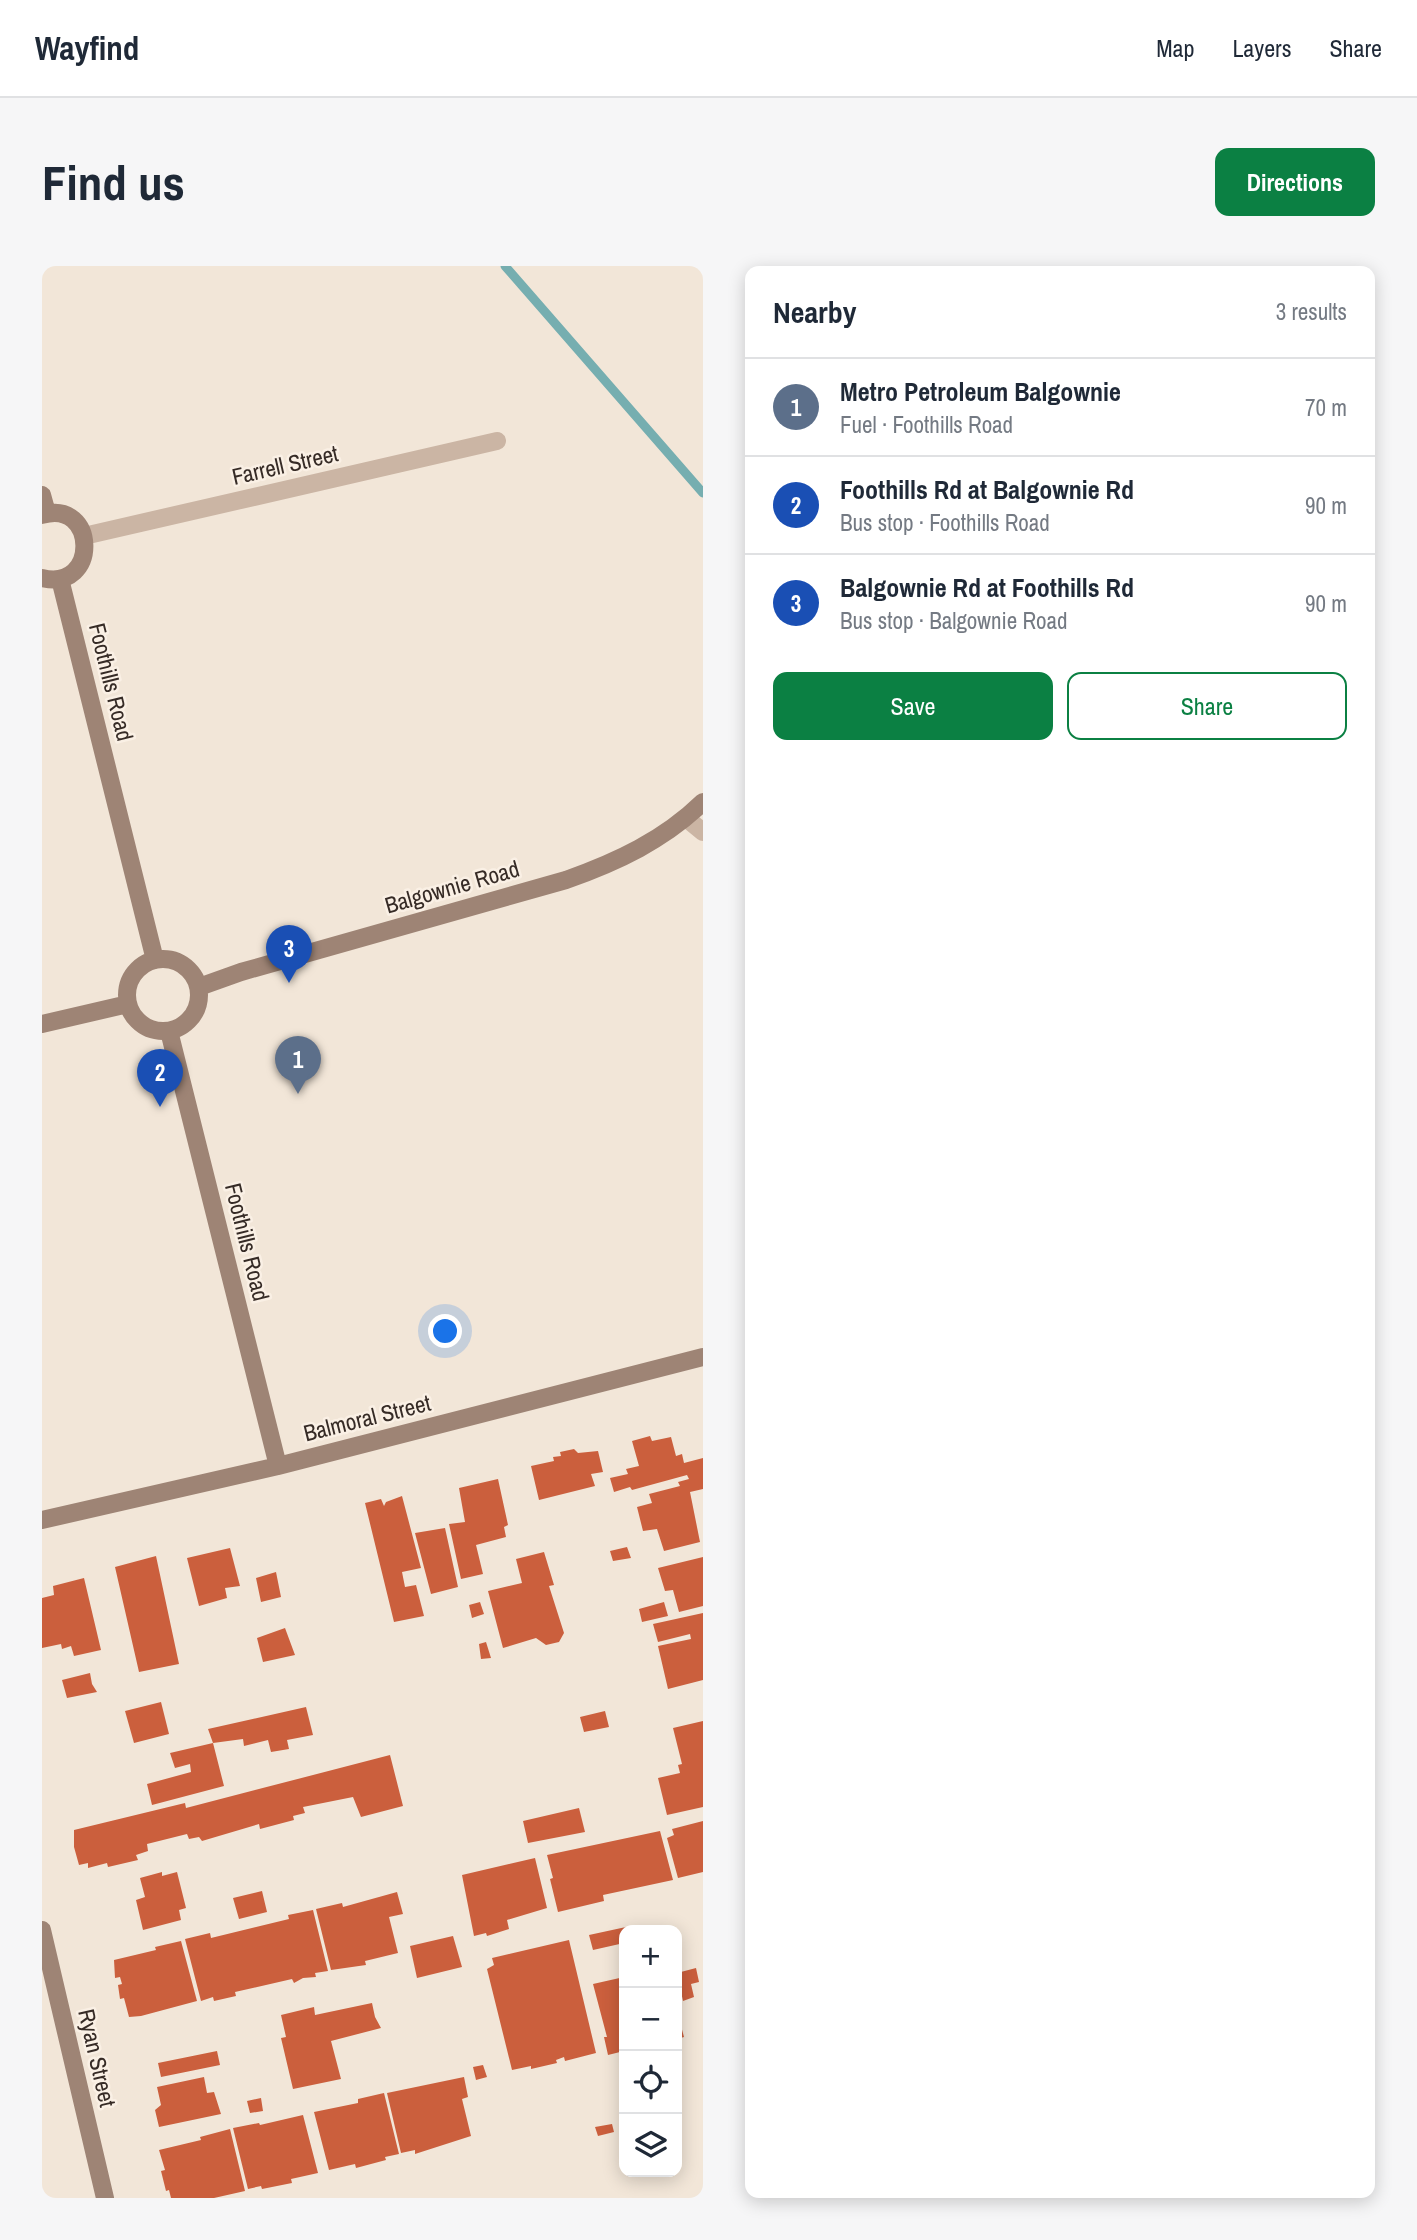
<!DOCTYPE html>
<html lang="en">
<head>
<meta charset="utf-8">
<style>
  :root { --surface:#fff; --page:#f6f6f7; --text:#1f2937; --muted:#747a83; --line:#e0e1e3; --accent:#0b8043 }
  body { margin:0; font-family:"Archivo Narrow",sans-serif; background:var(--page); color:var(--text) }
  .controls { position:absolute; right:21px; bottom:21px; display:grid; overflow:hidden; border-radius:14px; box-shadow:0 4px 18px #0003 }
  .controls button { width:63px; height:63px; display:grid; place-items:center; padding:0; border:0; border-bottom:2px solid var(--line); background:var(--surface); color:var(--text); font:35px sans-serif }
  .you { position:absolute; left:404px; top:1066px; width:24px; height:24px; margin:-18px; border:5px solid #fff; border-radius:50%; background:#1a73e8; box-shadow:0 0 0 10px #1a73e833 }
  .badge { display:grid; place-items:center; width:46px; height:46px; border-radius:50%; background:var(--accent); color:#fff; font-size:23px; font-weight:700 }
  .pin { position:absolute; translate:-50% -58px; filter:drop-shadow(0 2px 4px #0008) }
  .pin::after { content:''; position:absolute; top:37px; width:24px; height:21px; background:inherit; clip-path:polygon(0 0,100% 0,50% 100%) }
  .list { margin:0; padding:0; list-style:none }
  h2 { display:flex; justify-content:space-between; align-items:center; height:91px; margin:0; padding:0 28px; font-size:30px }
  h2 small { font-size:23px; font-weight:400; color:var(--muted) }
  .list li { display:grid; grid-template-columns:46px 1fr auto; gap:21px; align-items:center; box-sizing:border-box; height:98px; padding:0 28px; border-top:2px solid var(--line) }
  .list b { display:block; font-size:26px; white-space:nowrap }
  .list p { margin:0; font-size:23px; white-space:nowrap; color:var(--muted) }
  .list em { font-size:23px; font-style:normal; color:var(--muted) }
  .actions { display:flex; gap:14px; padding:21px 28px }
  .actions a { flex:1; padding:16px 0; border:2px solid var(--accent); border-radius:14px; text-align:center; font-size:24px; color:var(--accent) }
  .actions .main { background:var(--accent); color:#fff }
  .icon { flex:none; width:38px; height:38px; fill:none; stroke:currentColor; stroke-width:2; stroke-linecap:round; stroke-linejoin:round }
  .map { position:relative; flex:none; width:661px; height:1932px; overflow:hidden; border-radius:14px }
  header { display:flex; align-items:center; gap:42px; box-sizing:border-box; height:98px; padding:0 35px; background:var(--surface); border-bottom:2px solid var(--line) }
  header strong { font-size:33px }
  nav { display:flex; gap:38px; margin-inline-start:auto; font-size:24px }
  .intro { display:flex; align-items:center; justify-content:space-between; box-sizing:border-box; height:168px; padding:0 42px }
  h1 { margin:0; font-size:49px }
  .button { padding:18px 32px; border-radius:14px; background:var(--accent); color:#fff; font-size:24px; font-weight:700 }
  main { display:flex; gap:42px; padding:0 42px }
  aside { flex:1; background:var(--surface); border-radius:14px; box-shadow:0 4px 18px #0003 }
  .map>svg:first-child { display:block }
</style>
</head>
<body>
<header>
<strong>Wayfind</strong>
<nav><a>Map</a><a>Layers</a><a>Share</a></nav>
</header>
<div class="intro"><h1>Find us</h1><a class="button">Directions</a></div>
<main>
<div class="map">
<svg width="661" height="1932" viewBox="0 0 661 1932">
  <rect width="100%" height="100%" fill="#f2e6d8"/>
  <g fill="none" stroke-linecap="round" stroke-linejoin="round">
    <path stroke="#76aeb0" stroke-width="9" d="M463,0l198,227"/>
  </g>
  <path fill="#cb5f3d" d="M608,1170l2,5 19,-4 5,19 6,-2 2,9 19,-5v31l-13,3 10,50 -36,9 -7,-22 -14,2 -6,-24 15,-4 -3,-9 31,-8 -2,-4 11,-3 -2,-4 -55,15 -2,-3 -16,5 -4,-14 18,-4 -2,-5 13,-3 -7,-25z
    M532,1183l4,4 20,-2 5,21 -12,2 4,12 -56,14 -8,-34 23,-5 -1,-4 8,-1 -1,-4z
    M456,1213l10,46 -4,2 2,10 -30,8 7,29 -22,5 -12,-55 16,-2 -6,-34z
    M360,1230l19,72 -19,4 3,15 11,-2 8,31 -30,6 -29,-119 16,-4 3,7 2,-4z
    M403,1262l13,59 -27,7 -16,-61z
    M585,1281l4,11 -18,3 -3,-10z
    M188,1282l10,38 -15,2 2,10 -28,8 -12,-48z
    M502,1286l10,33 -5,1 15,47 -5,9 -13,3 -10,-7 -33,10 -15,-57 34,-8 -6,-24z
    M114,1290l23,108 -40,8 -24,-105z
    M661,1291v49l-24,6 -6,-22 -8,1 -7,-23z
    M234,1306l5,25 -20,5 -5,-24z
    M42,1312l17,72 -27,6 -3,-10 -9,3 -1,-5 -19,4v-50l12,-3 -1,-9z
    M438,1336l4,12 -12,4 -3,-13z
    M622,1336l4,14 -26,6 -3,-13z
    M661,1347v67l-35,9 -10,-43 33,-7 -1,-5 -32,8 -5,-18z
    M243,1362l10,27 -32,7 -6,-24z
    M444,1376l5,16 -10,1 -2,-15z
    M48,1407l2,11 5,8 -30,6 -5,-18z
    M119,1436l8,32 -35,9 -9,-32z
    M264,1441l7,28 -26,5 2,9 -18,3 -3,-12 -24,6 -1,-7 -30,4 11,43 -72,19 -5,-21 44,-12 -1,-8 -15,4 -5,-15 43,-10 -5,-14z
    M563,1445l4,16 -25,5 -4,-15z
    M661,1455v86l-36,8 -9,-37 22,-5 -2,-8 4,-1 -9,-36z
    M348,1489l13,51 -42,11 -8,-20 -50,10 2,6 -12,3 1,4 -34,9 -1,-5 -57,17 -3,-4 -10,2 -2,-5 -40,10 1,7 -12,4 2,5 -30,7 -1,-4 -19,5v-5l-9,2 -5,-18v-17l111,-27 1,5z
    M537,1542l6,24 -57,11 -5,-22z
    M661,1555v51l-25,6 -11,-40 7,-3 -2,-6z
    M618,1565l13,49 -70,15 1,6 -46,11 -8,-33 3,-1 -6,-23z
    M493,1592l12,50 -40,12 2,9 -22,7 -1,-3 -12,3 -12,-61z
    M120,1606v4l15,-4 9,36 -7,2 2,10 -38,10 -7,-30 9,-3 -5,-19z
    M220,1625l5,21 -28,7 -6,-21z
    M355,1626l6,22 -14,3 9,36 -33,8 1,4 -35,5 -15,-61 26,-6 1,4z
    M271,1644l15,61 -13,2 1,4 -13,1 -9,5 -2,-4 -57,13 1,4 -22,5 -1,-4 -12,4 -16,-62 25,-6 1,5 78,-19 -1,-4z
    M584,1661l-2,16 -31,7 -4,-15z
    M411,1670l9,31 -45,11 -7,-32z
    M527,1674l27,113 -31,8 -1,-4 -8,3 1,3 -26,6v-3l-19,4 -25,-101 7,-4 -2,-7z
    M139,1675l16,60 -56,15 -12,1 -5,-19 -4,1 -2,-14 4,-1 -2,-7 -5,1 -1,-18 42,-10 -1,-3z
    M654,1702l3,14 -8,2 3,13 -11,4 -6,-28z
    M582,1711v74l-16,4 -4,-18h3l-14,-53z
    M330,1737l3,14 6,11 -50,13 10,38 -48,10 -12,-51 5,-1 -5,-22 33,-8 1,8z
    M635,1745l7,26 -7,2z
    M175,1785l3,14 -59,12 -3,-14z
    M441,1799l4,12 -11,3 -3,-13z
    M162,1811l3,16 7,-1 7,22 -62,13 -4,-17 6,-5 -4,-18z
    M422,1811l4,20 -6,2 9,37 -56,18v-4l-14,3 -14,-60z
    M342,1827l15,61 -14,3 1,3 -30,8 -1,-4 -26,6 -15,-58 44,-9v-4z
    M219,1832l2,13 -13,2 -3,-12z
    M261,1849l15,58 -27,6 1,4 -30,6 -1,-3 -13,3 -15,-61 26,-5 1,2z
    M570,1858l2,8 -16,4 -3,-9z
    M188,1863l15,62 -31,7h-43l-2,-8 -3,1 -5,-20 4,-1 -6,-20 42,-10 -1,-3z"/>
  <g fill="none" stroke-linecap="round" stroke-linejoin="round">
    <path stroke="#cbb5a4" stroke-width="18" d="M42,270l413,-95
      M644,552l17,14"/>
    <path stroke="#9e8475" stroke-width="18" d="M0,229l5,18
      M0,249c55,-17 58,77 0,63
      M18,313l95,381
      M85 729a36 36 0 1 1 72 0a36 36 0 1 1-72 0Z
      M157,721l42,-15 325,-92c51,-18 98,-40 137,-78
      M0,758l86,-20
      M127,765l109,435
      M0,1254l236,-54 425,-109
      M0,1664l63,268"/>
  </g>
  <g text-anchor="middle" stroke-width="5" stroke-linejoin="round" paint-order="stroke">
    <g font-size="23" fill="#362b26" stroke="#faf0e5">
      <text transform="translate(243 199) rotate(-13)" y="8">Farrell Street</text>
      <text transform="translate(69 416) rotate(76)" y="8">Foothills Road</text>
      <text transform="translate(410 621) rotate(-16)" y="8">Balgownie Road</text>
      <text transform="translate(205 976) rotate(76)" y="8">Foothills Road</text>
      <text transform="translate(325 1152) rotate(-14)" y="8">Balmoral Street</text>
      <text transform="translate(55 1792) rotate(77)" y="8">Ryan Street</text>
    </g>
  </g>
</svg>
<div class="controls">
<button>+</button>
<button>−</button>
<button><svg class="icon" aria-label="locate" viewBox="0 0 24 24"><circle cx="12" cy="12" r="6"/><path d="M12 2v4M12 18v4M2 12h4M18 12h4"/></svg></button>
<button><svg class="icon" aria-label="layers" viewBox="0 0 24 24"><path d="M12 4l9 5-9 5-9-5zM3 14l9 5 9-5"/></svg></button>
</div>
<div class="you"></div>
<div class="pin badge" style="left:256px;top:828px;background:#5c6f8a">1</div>
<div class="pin badge" style="left:118px;top:841px;background:#1a4fb4">2</div>
<div class="pin badge" style="left:247px;top:717px;background:#1a4fb4">3</div>
</div>
<aside>
<h2>Nearby<small>3 results</small></h2>
<ul class="list">
<li><span class="badge" style="background:#5c6f8a">1</span><div><b>Metro Petroleum Balgownie</b><p>Fuel · Foothills Road</p></div><em>70 m</em></li>
<li><span class="badge" style="background:#1a4fb4">2</span><div><b>Foothills Rd at Balgownie Rd</b><p>Bus stop · Foothills Road</p></div><em>90 m</em></li>
<li><span class="badge" style="background:#1a4fb4">3</span><div><b>Balgownie Rd at Foothills Rd</b><p>Bus stop · Balgownie Road</p></div><em>90 m</em></li>
</ul>
<div class="actions"><a class="main">Save</a><a>Share</a></div>
</aside>
</main>
</body>
</html>
